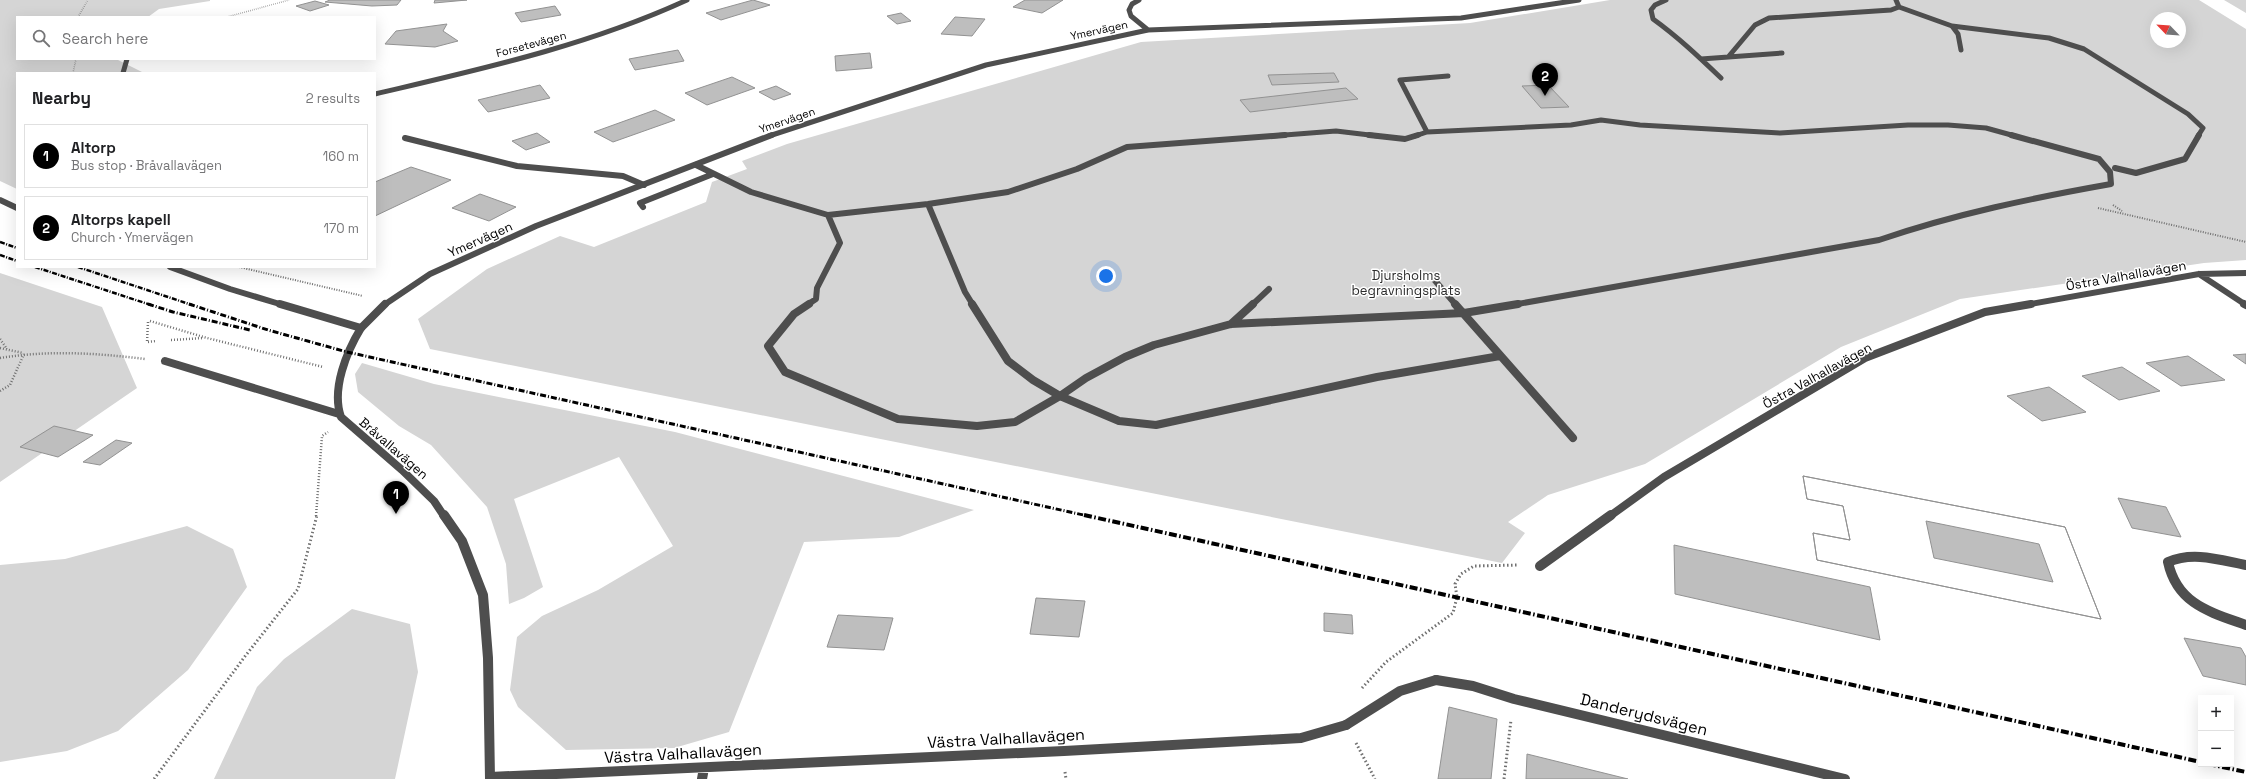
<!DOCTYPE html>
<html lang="en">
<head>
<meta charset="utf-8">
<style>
  :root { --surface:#fff; --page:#f6f6f6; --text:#202124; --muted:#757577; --line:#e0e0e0; --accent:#000 }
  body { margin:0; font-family:"Space Grotesk",sans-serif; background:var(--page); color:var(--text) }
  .controls { position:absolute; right:12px; bottom:12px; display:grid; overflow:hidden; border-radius:0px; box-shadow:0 4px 16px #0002 }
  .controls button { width:36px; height:36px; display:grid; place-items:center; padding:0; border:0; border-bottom:1px solid var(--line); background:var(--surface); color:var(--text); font:20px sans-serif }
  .compass { position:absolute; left:2150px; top:12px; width:36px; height:36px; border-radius:50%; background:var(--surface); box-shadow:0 4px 16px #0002; rotate:295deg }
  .you { position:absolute; left:1106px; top:276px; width:14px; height:14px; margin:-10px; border:3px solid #fff; border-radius:50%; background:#1a73e8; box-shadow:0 0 0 6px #1a73e833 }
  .badge { display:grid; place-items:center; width:26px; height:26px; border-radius:50%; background:var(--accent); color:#fff; font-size:13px; font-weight:700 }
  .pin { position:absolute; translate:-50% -33px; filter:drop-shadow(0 1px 2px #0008) }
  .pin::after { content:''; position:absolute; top:21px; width:14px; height:12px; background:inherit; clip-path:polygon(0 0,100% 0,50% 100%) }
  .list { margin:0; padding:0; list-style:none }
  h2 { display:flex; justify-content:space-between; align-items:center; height:52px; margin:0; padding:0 16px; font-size:17px }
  h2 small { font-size:13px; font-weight:400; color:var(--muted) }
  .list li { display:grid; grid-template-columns:26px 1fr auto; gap:12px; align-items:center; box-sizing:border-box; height:64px; margin:0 8px 8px; padding:0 8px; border:1px solid var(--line); border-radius:0px }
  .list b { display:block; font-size:15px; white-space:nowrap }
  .list p { margin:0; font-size:13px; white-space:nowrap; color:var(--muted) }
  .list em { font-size:13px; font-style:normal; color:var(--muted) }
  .icon { flex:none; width:22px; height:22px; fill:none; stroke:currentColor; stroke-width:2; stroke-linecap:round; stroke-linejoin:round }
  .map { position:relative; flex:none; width:2246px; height:779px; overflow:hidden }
  .search { position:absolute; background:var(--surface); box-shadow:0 4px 16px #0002; left:16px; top:16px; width:360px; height:44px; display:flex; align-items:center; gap:10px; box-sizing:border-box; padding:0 14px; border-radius:0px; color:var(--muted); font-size:15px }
  .panel { position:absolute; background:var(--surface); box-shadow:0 4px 16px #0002; left:16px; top:72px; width:360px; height:196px; border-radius:0px }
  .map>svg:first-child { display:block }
</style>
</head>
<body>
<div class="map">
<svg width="2246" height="779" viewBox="0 0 2246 779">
  <rect width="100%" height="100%" fill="#fff"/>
  <path fill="#d5d5d5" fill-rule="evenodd" d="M0,0h210v1l-51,8 -11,8h-131v42h99l28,14h-127v116l-17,-8z
    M1610,0h589l47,29v231l-42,3 -244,36 -119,48 -196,117 -97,31 -40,27 17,11 -23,30 -1072,-214 -12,-30 69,-50 73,-33 34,11 112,-45 6,-20 35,-13 -5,-8 45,-17 354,-102 329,-19zM2156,18h24v24h-24z
    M2224,0h22v13z
    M0,273l102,34 35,81 -137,94z
    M362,363l72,21 241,48 299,78 -75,27 -95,5 -75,190 -55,16 -108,2 -48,-43 -8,-17 7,-53 25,-21 56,-26 75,-44 -54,-89 -105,42 29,88 -19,11 -15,6 -3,-40 -19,-57 -56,-62 -32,-19 -41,-34 -3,-18z
    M187,526l46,23 14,38 -59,83 -70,61 -51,20 -67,11v-197l65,-6z
    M352,609l58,15 8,48 -23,107h-181l43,-92 27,-28z"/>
  <path fill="#bebebe" stroke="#929292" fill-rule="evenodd" d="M330,0h71l-4,5 -25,1 -47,-4z
    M435,0h32l-33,3z
    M753,0l17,5 -49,15 -15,-7z
    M1025,0h38l-21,13 -29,-6z
    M315,1l14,4 -19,6 -14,-5z
    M555,6l6,9 -40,7 -6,-9z
    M901,13l10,8 -14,3 -10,-8z
    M955,17l30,2 -13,17 -31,-2z
    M447,24l-4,7 15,10 -23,6 -50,-3 11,-13z
    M678,50l6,11 -49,9 -6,-11z
    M870,53l2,15 -36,3 -1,-15z
    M1334,73l5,9 -67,3 -4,-10z
    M732,77l23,11 -48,17 -22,-12z
    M540,85l10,13 -62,14 -10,-12z
    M1548,85l21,22 -28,1 -19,-22z
    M776,86l15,8 -17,6 -15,-8z
    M1346,88l12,11 -108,13 -10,-12z
    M655,110l20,10 -62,22 -19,-10z
    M537,133l13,9 -24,8 -14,-9z
    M411,167l40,13 -76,36v-34z
    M480,194l36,13 -27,14 -37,-13z
    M2246,354v10l-13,-9z
    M2188,356l37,24 -44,6 -35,-23z
    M2122,367l38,24 -41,9 -37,-24z
    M2049,387l37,25 -44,9 -35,-25z
    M54,426l39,9 -35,22 -38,-10z
    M116,440l16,3 -32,22 -17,-3z
    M1803,476l262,51 36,92 -284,-59 -4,-27 37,7 -7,-34 -36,-7zM1926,521l113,23 14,38 -119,-24z
    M1803,476l262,51 36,92 -284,-59 -4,-27 37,7 -7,-34 -36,-7z
    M2118,498l48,9 15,30 -49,-9z
    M1674,545l196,42 10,53 -205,-46z
    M1036,598l49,3 -6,36 -49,-3z
    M1324,613l28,2 1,19 -29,-3z
    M838,615l55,3 -9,32 -57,-3z
    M2184,638l57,10 5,9v28l-43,-9z
    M1449,707l48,12 -6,60h-53z
    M1527,754l101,25h-102z"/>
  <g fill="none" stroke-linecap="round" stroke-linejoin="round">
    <path stroke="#707070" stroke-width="1.5" stroke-dasharray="0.5 1.5" stroke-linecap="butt" d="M78,17l10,-17
      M227,17l62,-17
      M73,73l3,-14"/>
    <path stroke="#707070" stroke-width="2" stroke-dasharray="1 1.5" stroke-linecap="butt" d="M2113,205l9,6
      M2098,208l148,34
      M239,267l124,29"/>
    <path stroke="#707070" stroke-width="2.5" stroke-dasharray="1 2" stroke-linecap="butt" d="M150,321l57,17 116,29
      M148,322l-1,20 9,-1
      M0,339l7,10
      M171,340l33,-2
      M0,348l23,5
      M0,358c49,-8 96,-5 145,1
      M0,391l10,-6 14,-31
      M316,516l6,-80 6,-4"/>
    <path stroke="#707070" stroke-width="3" stroke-dasharray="1.5 2.5" stroke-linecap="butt" d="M1362,688l24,-26 67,-49 4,-16 -2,-13 6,-10 13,-8 45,-1
      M1356,743l19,36
      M1065,772l1,7
      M154,779l92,-124 52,-66 19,-74
      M1504,779l7,-59"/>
    <path stroke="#4e4e4e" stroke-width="5" d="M1666,0l-11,5 -4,5 2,9c25,18 46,38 68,59
      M1899,7l53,19 6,8 3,16
      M1952,26l97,12 35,11 104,65 15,14 -5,8
      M1729,56l26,-31 14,-7 122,-8 8,-3 -3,-7
      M1701,59l81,-6
      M1427,132l-27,-52 48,-4
      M1272,136l64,-5 42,5
      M1415,136l12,-4 144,-7 30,-5 39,5 140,8 128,-8h40l38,3 29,8"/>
    <path stroke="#4e4e4e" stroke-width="6" d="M1369,135l36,4 13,-4
      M405,138l112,28 106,10 21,9
      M696,165l55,27 77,23
      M2115,168l21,5 49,-14 14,-24
      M928,204l37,88 8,13
      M643,207l-3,-4 73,-29
      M828,215l100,-11 80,-12 69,-23 50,-22 158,-12
      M1431,276l25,29
      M807,305l9,-6 1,-11 23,-45 -12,-28
      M1252,305l17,-16
      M1512,305l367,-65c76,-26 153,-42 232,-56l-1,-12 -11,-13 -88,-24"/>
    <path stroke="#4e4e4e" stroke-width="8" d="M809,304l-15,10 -26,32 17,26 113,47 79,7 38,-4 45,-26 26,-18 39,-21 29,-12 77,-21 233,-11 54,-9
      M972,304l36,57 25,19 27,16 59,25 37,4 221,-48 123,-21
      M1455,304l118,134
      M1231,324l22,-20
      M165,361l174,53"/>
    <path stroke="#4e4e4e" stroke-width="10" d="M1346,725l54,-34 36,-11"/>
    <path stroke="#4e4e4e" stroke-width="5" d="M1139,0l-7,4 -3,6 2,6 17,14
      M123,73l4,-14
      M375,94c106,-25 212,-48 312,-94
      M769,136l217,-71 162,-35 313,-12 118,-18"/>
    <path stroke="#4e4e4e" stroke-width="6" d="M2199,274l47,31
      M384,305l46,-31 106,-48 236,-91
      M2025,305l174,-31 47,-1"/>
    <path stroke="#4e4e4e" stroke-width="8" d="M2244,304l2,1
      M361,328l24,-24
      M1610,516l54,-39 201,-119 120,-46 46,-8"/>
    <path stroke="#4e4e4e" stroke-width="10" d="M2246,565c-26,-5 -53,-14 -78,-3 9,42 42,50 78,63
      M1540,566l71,-51
      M1436,680l37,6 41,13 331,80
      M490,777l574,-26 237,-13 45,-13
      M702,779l2,-11"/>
    <path stroke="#4e4e4e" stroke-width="6" d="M0,200l17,8
      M170,267l60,22 53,16"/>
    <path stroke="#4e4e4e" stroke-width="8" d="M280,304l81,24c-14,23 -30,61 -20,89l61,53 32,31 10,15"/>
    <path stroke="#4e4e4e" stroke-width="10" d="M444,515l18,26 21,54 5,63 2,121"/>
    <path stroke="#000" stroke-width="2.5" stroke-dasharray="5 1.5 1 1.5" stroke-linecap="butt" d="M0,242l17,6
      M0,255l17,6
      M35,267l116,38
      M78,267l114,38"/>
    <path stroke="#000" stroke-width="3" stroke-dasharray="6 2 1 2" stroke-linecap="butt" d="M148,304l25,8 77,18
      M189,304l79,26 79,22 741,164"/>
    <path stroke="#000" stroke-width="4" stroke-dasharray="8 2.5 1.5 2.5" stroke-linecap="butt" d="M1084,515l1117,247
      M2208,764l38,8"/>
  </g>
  <g text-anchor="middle" stroke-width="3" stroke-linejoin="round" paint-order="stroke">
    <g font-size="11" fill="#000" stroke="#fff">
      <text transform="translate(1099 30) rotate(-12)" y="4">Ymervägen</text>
      <text transform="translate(531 44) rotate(-15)" y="4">Forsetevägen</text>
      <text transform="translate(787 120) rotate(-19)" y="4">Ymervägen</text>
    </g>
    <g font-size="13" fill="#000" stroke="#fff">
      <text transform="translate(480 239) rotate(-24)" y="5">Ymervägen</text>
      <text transform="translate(2126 275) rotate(-10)" y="5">Östra Valhallavägen</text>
      <text transform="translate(1817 375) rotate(-29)" y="5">Östra Valhallavägen</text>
      <text transform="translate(394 448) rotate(41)" y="5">Bråvallavägen</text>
    </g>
    <g font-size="13" fill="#2c2c2c" stroke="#fff">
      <text x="1406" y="280">Djursholms<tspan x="1406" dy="15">begravningsplats</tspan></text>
    </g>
    <g font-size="16" fill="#000" stroke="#fff">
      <text transform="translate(1644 714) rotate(14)" y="6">Danderydsvägen</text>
      <text transform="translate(1006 738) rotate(-3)" y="6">Västra Valhallavägen</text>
      <text transform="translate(683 753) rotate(-3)" y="6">Västra Valhallavägen</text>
    </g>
  </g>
</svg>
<div class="controls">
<button>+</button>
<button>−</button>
</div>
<svg class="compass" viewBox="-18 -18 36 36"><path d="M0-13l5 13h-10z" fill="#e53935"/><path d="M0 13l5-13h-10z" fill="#757577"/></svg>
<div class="you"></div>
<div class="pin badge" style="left:396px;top:514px">1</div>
<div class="pin badge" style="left:1545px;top:96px">2</div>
<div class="search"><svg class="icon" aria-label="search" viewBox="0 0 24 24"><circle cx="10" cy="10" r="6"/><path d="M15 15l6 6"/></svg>Search here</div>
<section class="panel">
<h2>Nearby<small>2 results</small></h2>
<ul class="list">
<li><span class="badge">1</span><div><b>Altorp</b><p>Bus stop · Bråvallavägen</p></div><em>160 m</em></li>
<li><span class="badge">2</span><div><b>Altorps kapell</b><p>Church · Ymervägen</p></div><em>170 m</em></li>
</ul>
</section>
</div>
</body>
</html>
